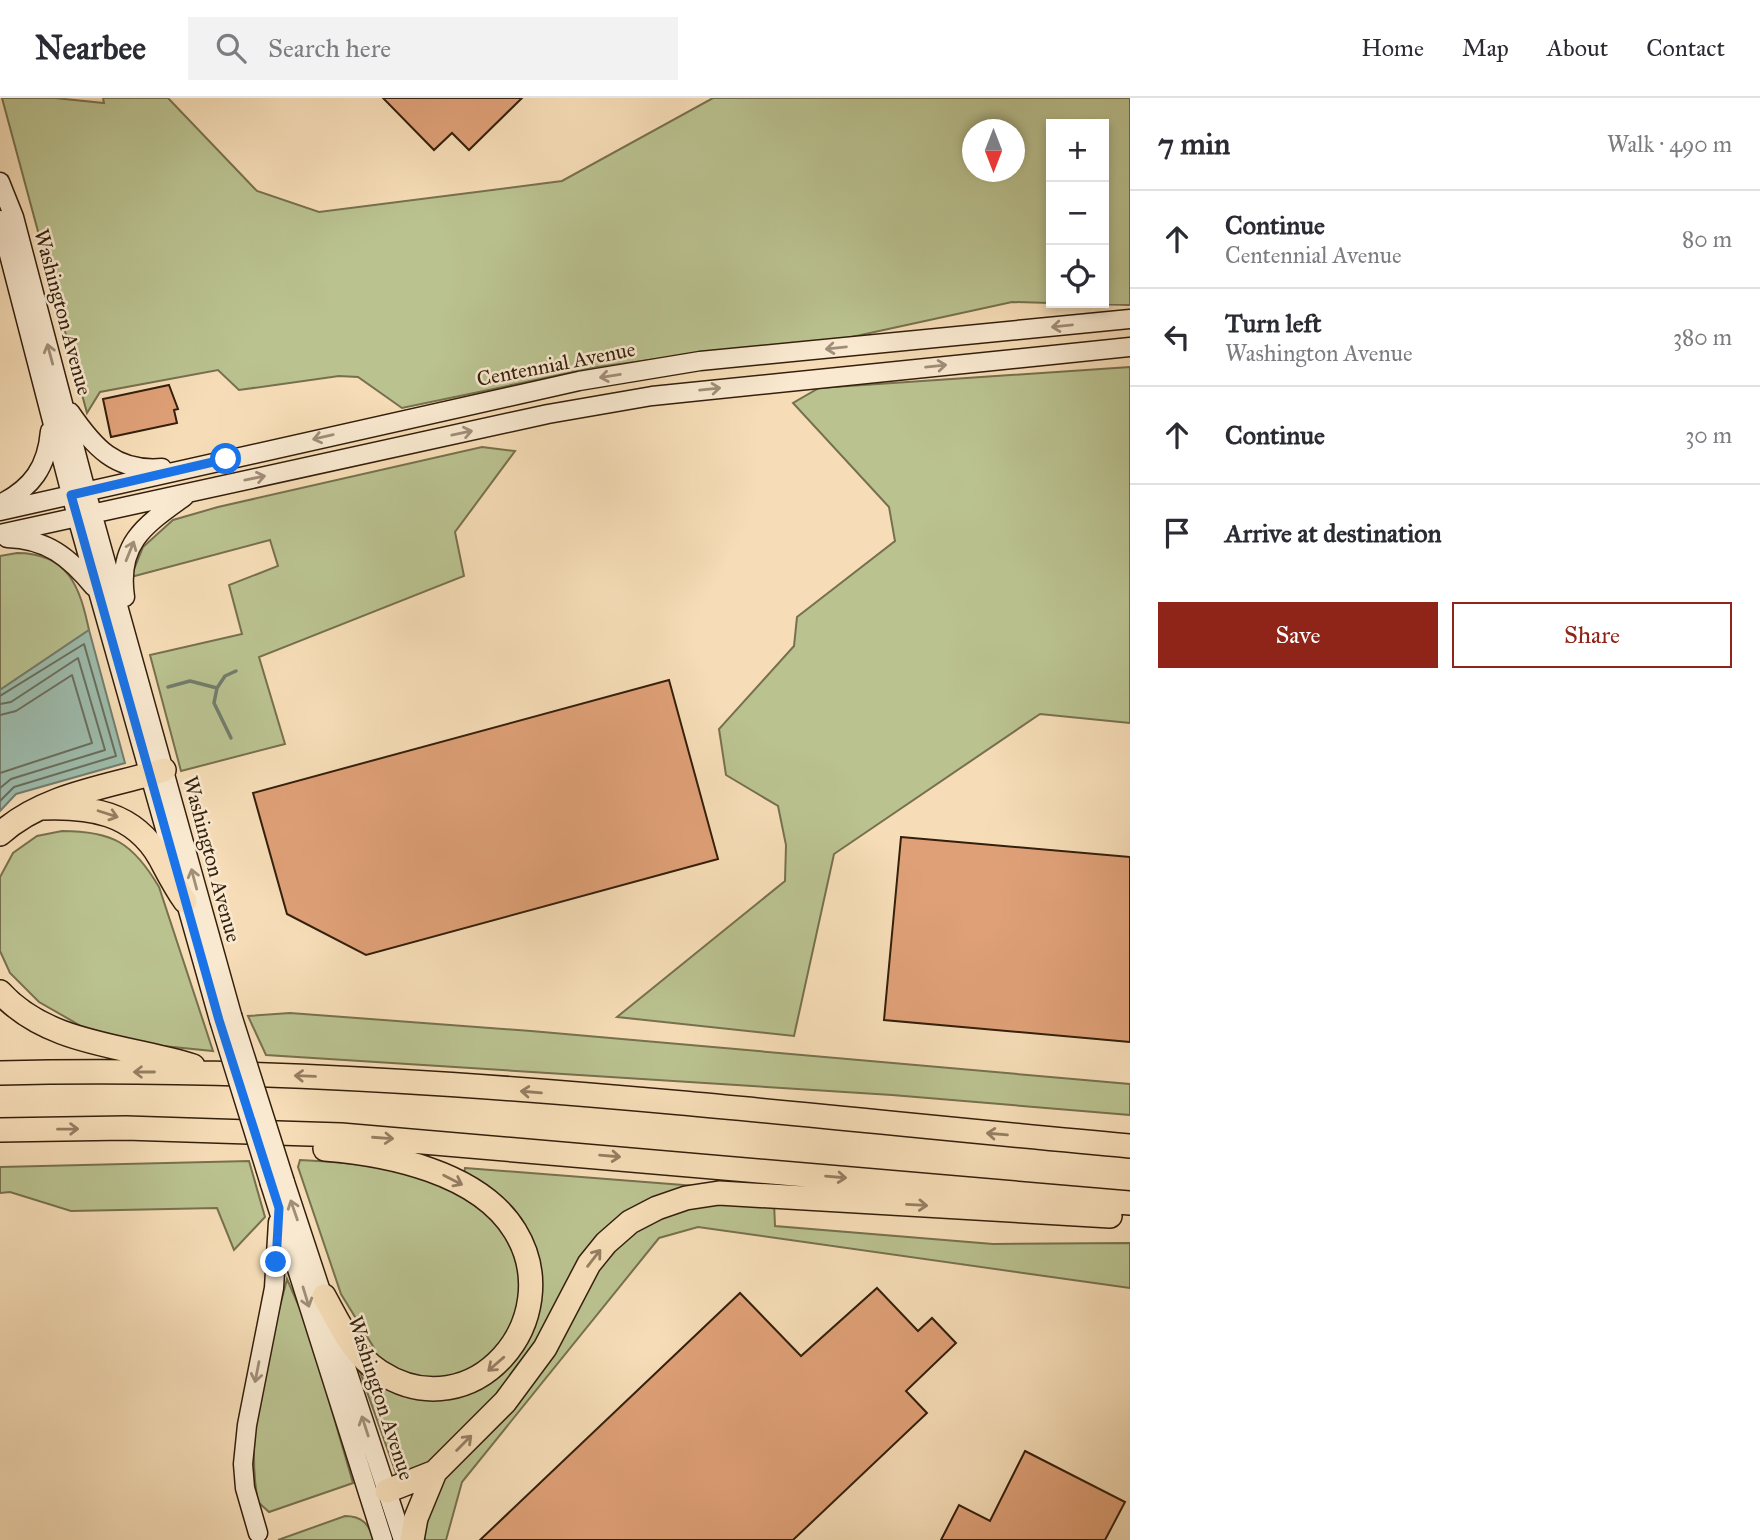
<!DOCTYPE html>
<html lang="en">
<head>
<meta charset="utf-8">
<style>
  :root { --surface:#fff; --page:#f2f2f3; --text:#2b2b33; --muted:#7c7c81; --line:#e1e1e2; --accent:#8f2418 }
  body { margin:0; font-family:"IM FELL Great Primer",serif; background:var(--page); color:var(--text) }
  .controls { position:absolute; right:21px; top:21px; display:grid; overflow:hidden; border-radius:0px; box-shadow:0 4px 10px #0003 }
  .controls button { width:63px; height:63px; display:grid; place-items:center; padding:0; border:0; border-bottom:2px solid var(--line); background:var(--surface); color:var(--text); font:35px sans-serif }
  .compass { position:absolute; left:962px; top:21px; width:63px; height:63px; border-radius:50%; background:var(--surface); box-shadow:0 4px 10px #0003; rotate:180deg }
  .stop { position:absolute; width:21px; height:21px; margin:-16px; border:5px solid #1a73e8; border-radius:50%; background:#fff }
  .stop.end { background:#1a73e8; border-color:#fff; box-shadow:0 2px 7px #0008 }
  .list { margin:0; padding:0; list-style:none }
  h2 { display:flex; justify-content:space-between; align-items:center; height:91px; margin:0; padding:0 28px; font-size:30px }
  h2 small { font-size:23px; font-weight:400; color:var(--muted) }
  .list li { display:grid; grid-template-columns:46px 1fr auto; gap:21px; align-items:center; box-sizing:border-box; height:98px; padding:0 28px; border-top:2px solid var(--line) }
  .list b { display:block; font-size:26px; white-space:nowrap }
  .list p { margin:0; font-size:23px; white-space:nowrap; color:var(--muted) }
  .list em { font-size:23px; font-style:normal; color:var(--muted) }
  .actions { display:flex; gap:14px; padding:21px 28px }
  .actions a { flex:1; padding:16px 0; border:2px solid var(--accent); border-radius:0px; text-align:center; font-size:24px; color:var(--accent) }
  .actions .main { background:var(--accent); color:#fff }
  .icon { flex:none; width:38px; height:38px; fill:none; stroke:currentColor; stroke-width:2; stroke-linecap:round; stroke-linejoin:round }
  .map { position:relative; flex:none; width:1130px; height:1442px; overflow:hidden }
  header { display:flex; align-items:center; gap:42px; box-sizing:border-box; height:98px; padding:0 35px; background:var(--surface); border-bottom:2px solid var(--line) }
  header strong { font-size:33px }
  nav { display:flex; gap:38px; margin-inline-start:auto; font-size:24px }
  .search { width:490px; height:63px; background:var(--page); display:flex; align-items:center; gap:18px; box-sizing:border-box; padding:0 24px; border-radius:0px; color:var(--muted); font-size:26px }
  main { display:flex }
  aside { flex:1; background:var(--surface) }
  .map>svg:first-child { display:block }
</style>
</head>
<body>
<header>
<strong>Nearbee</strong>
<div class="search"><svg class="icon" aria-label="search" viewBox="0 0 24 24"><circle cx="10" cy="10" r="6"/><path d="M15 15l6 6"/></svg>Search here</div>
<nav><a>Home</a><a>Map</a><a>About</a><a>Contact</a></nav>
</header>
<main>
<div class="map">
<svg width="1130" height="1442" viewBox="0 0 1130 1442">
  <rect width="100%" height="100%" fill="#f6ddb7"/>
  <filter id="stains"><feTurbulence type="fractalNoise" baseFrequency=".00286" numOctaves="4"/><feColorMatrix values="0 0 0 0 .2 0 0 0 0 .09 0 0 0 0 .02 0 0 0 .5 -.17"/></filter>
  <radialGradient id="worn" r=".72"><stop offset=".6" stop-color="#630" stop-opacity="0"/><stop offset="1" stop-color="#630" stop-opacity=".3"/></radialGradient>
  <path fill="#bac290" stroke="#77704e" stroke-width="2" fill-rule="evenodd" d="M2,0h53l49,5 -1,-5h65l89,93 62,21 243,-31 151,-83h417v207l-76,-2h50v-179h-53v179l-39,-1 -197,43 -121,9 -96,13 -196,41 -44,-31 -19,-1 -100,14 -21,-20 -118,22 -13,21zM972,32h42v42h-42z
    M1130,269v356l-90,-9 -206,140 -40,182 -177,-19 168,-136 1,-36 -8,-39 -52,-31 -7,-46 75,-83 3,-29 98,-76 -6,-34 -96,-104 26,-15z
    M482,349l33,4 -60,81 9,44 -205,81 26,87 -104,27 -31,-116 92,-21 -13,-49 49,-19 -8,-26 -139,37 12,-30 30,-27 45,-13z
    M17,455c52,0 63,35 72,77l-89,60v-134z
    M62,733c51,0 71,12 97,56l54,164 -70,-7 -62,-18 -42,-24 -29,-29 -10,-22v-74l13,-24 24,-17z
    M290,915l241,18 599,53v31l-238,-20 -626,-40 -18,-39z
    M300,1062c58,3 113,7 165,37 49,29 70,84 46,137 -4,10 -19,19 -27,26 -17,16 -45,24 -69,19 -14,-4 -30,-14 -44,-21l3,-10 -33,-54 -43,-127z
    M249,1063l16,56 -31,33 -17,-42 -146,3 -61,-19 -10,1v-26z
    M465,1070l244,19 -69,20 -113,158 -97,100 -32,14 -38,-107 7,-1 24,17 106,-13 17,-14 16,-28 9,-58 -75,-101z
    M716,1104h58l1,24 218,18 137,-1v45l-432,-61 -39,11 -197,244 -16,58h-21l-6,-12 28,-58 66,-62 23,-29 68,-121c32,-38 66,-45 112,-56z
    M287,1181l20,46 46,158 -84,29 -11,-10c-14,-74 11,-152 29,-223z
    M345,1418c17,0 24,8 29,24h-96z"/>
  <path fill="#9dbcad" stroke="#737d6d" stroke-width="2" d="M89,532l36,133 -109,31 -16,17v-121z"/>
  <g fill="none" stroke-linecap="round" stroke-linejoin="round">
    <path stroke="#686e5c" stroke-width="2" d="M0,598l84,-52 32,112 -102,31 -14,14
      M0,606l11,-2 67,-44 27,92 -94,29 -11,9
      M0,617l16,-4 56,-36 20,68 -92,30"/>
    <path stroke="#737d6d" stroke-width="3.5" d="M168,589l22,-6 27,7 8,-12 11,-5
      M217,590l-3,15 17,35"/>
  </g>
  <path fill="#dfa077" stroke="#341f0c" stroke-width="2" d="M383,0h139l-53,52 -17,-17 -18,17z
    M169,287l9,24 -4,1 3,13 -66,14 -8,-38z
    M669,582l49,179 -352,96 -79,-41 -34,-121z
    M901,739l229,20v185l-246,-22z
    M877,1190l41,43 14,-13 24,25 -50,48 21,22 -134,127h-313l260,-247 61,63z
    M1025,1353l100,51 -20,38h-164l18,-35 31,16z"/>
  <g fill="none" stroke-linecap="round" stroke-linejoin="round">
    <g stroke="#341f0c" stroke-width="21">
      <path id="secondary" d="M0,84l14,35 72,274 146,524
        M0,122l77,297 142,503
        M70,314c24,35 45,60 92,56
        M0,406c32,-16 47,-37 50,-73
        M0,413l579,-130 121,-20 430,-42
        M0,436l548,-120 104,-18 478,-49
        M7,440c40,1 62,19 87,49
        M125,499c-8,-54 20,-72 59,-100
        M285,1084l118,358
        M270,1086l113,356
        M258,1435l-13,-45 -2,-24 4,-39 27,-137 4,-66"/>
    </g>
    <g stroke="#341f0c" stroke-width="26">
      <path id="motorway" d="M41,710c48,-2 93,4 119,50 8,15 15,29 25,43
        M0,736c44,-40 109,-47 164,-64
        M0,894c49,54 128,53 193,74
        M0,975c378,-10 754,39 1130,73
        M0,1032l126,-2 215,7 789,68
        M324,1198c15,27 29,59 56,76 93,60 189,-53 135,-141 -36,-59 -128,-77 -190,-82
        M387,1393l48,-19 70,-70 40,-54 44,-84 17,-21 24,-21 27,-14 29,-10 33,-5 391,23
        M412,1442l4,-22 19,-46"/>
    </g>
    <use href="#secondary" stroke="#f9e9d0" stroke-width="18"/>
    <use href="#motorway" stroke="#f6ddb7" stroke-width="23"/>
    <g stroke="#341f0c" stroke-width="21" stroke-linecap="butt">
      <path id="secondary-bridge" d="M232,917l53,167
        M219,922l51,164"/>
    </g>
    <use href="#secondary-bridge" stroke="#f9e9d0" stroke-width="18"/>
  </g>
  <defs><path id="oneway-shaft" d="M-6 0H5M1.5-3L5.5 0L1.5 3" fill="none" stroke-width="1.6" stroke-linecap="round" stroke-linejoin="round" transform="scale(1.75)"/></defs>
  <g stroke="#a08e78">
    <use href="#oneway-shaft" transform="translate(1062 228) rotate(174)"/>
    <use href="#oneway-shaft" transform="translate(836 250) rotate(174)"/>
    <use href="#oneway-shaft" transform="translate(50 256) rotate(-105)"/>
    <use href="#oneway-shaft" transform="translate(936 268) rotate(-6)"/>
    <use href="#oneway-shaft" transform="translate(610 278) rotate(171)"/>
    <use href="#oneway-shaft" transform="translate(710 291) rotate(-6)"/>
    <use href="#oneway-shaft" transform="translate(462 335) rotate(-12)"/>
    <use href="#oneway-shaft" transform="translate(323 339) rotate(167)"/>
    <use href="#oneway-shaft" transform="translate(255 380) rotate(-12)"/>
    <use href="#oneway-shaft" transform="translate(130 453) rotate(-68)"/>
    <use href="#oneway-shaft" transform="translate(194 781) rotate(-105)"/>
    <use href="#oneway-shaft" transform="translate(294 1112) rotate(-109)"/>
    <use href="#oneway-shaft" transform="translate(306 1199) rotate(73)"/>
    <use href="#oneway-shaft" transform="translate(257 1274) rotate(101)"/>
    <use href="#oneway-shaft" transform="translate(365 1328) rotate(-108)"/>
  </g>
  <g stroke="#957e62">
    <use href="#oneway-shaft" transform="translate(108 716) rotate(18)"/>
    <use href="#oneway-shaft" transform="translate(144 974) rotate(-180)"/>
    <use href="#oneway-shaft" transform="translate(305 978) rotate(-178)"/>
    <use href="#oneway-shaft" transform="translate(531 994) rotate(-175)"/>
    <use href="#oneway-shaft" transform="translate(68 1031) rotate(-1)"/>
    <use href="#oneway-shaft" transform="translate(997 1036) rotate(-175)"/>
    <use href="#oneway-shaft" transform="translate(383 1040) rotate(4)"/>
    <use href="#oneway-shaft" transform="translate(610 1058) rotate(5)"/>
    <use href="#oneway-shaft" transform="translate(836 1079) rotate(5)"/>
    <use href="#oneway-shaft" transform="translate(453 1082) rotate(27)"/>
    <use href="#oneway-shaft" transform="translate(917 1107) rotate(3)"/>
    <use href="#oneway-shaft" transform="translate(594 1160) rotate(-52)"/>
    <use href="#oneway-shaft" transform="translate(496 1266) rotate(139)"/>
    <use href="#oneway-shaft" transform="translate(464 1345) rotate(-45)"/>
  </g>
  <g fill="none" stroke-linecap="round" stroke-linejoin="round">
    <path stroke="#1a73e8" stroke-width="9" d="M226,361l-155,36 148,525 60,188 -3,54"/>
  </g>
  <g text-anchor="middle" stroke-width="5" stroke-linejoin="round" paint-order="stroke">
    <g font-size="21" fill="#341f0c" stroke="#f9e9d0">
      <text transform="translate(63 214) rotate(75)" y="7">Washington Avenue</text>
      <text transform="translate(556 266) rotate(-11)" y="7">Centennial Avenue</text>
      <text transform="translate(212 761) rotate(75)" y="7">Washington Avenue</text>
      <text transform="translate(381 1300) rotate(72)" y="7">Washington Avenue</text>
    </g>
  </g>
  <rect width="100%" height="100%" filter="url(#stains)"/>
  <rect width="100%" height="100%" fill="url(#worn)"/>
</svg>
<div class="controls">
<button>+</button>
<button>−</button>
<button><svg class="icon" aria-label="locate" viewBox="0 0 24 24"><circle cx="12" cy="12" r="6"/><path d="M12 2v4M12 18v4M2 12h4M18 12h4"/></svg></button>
</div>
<svg class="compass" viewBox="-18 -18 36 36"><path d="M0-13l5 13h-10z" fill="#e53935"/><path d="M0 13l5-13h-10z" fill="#7c7c81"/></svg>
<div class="stop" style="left:226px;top:361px"></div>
<div class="stop end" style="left:276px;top:1164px"></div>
</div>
<aside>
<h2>7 min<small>Walk · 490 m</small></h2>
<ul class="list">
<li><svg class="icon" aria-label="ahead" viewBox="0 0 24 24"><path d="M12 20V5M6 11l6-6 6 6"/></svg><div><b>Continue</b><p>Centennial Avenue</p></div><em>80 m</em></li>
<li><svg class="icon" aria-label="left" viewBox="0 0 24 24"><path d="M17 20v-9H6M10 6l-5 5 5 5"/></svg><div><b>Turn left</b><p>Washington Avenue</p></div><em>380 m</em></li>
<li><svg class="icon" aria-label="ahead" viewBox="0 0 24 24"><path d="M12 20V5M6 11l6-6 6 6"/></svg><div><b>Continue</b></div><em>30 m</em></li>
<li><svg class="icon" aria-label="arrive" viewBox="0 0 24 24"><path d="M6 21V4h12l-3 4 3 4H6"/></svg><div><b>Arrive at destination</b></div></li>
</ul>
<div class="actions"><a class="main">Save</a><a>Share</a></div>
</aside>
</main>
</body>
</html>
